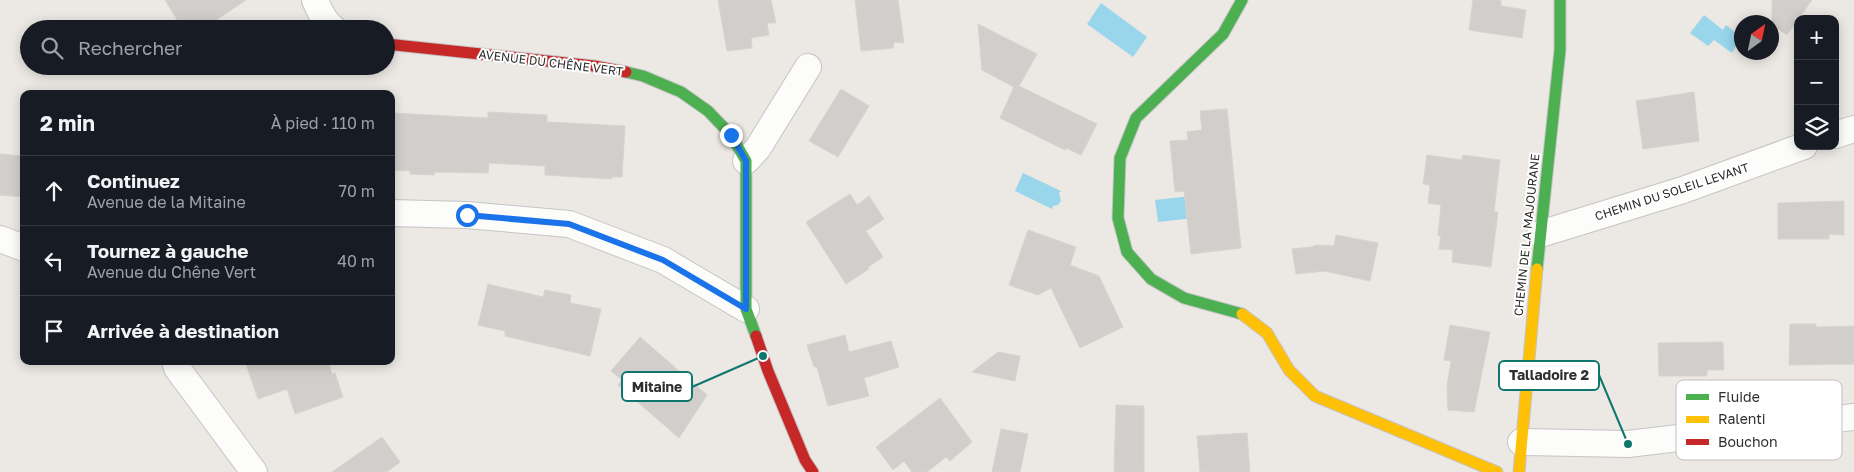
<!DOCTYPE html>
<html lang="fr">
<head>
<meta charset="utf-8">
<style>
  :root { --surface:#171b24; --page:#20242c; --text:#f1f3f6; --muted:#9ea1a6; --line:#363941 }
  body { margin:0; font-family:"Golos Text",sans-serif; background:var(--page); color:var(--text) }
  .controls { position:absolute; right:15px; top:15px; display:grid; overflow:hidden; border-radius:10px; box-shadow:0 2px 12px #0003 }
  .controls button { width:45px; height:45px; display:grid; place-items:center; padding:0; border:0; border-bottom:1px solid var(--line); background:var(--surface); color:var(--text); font:25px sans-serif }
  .compass { position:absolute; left:1734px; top:15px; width:45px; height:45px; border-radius:50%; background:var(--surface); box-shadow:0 2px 12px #0003; rotate:33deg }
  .stop { position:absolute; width:15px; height:15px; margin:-11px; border:4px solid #1a73e8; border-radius:50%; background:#fff }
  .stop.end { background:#1a73e8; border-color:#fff; box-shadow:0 1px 5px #0008 }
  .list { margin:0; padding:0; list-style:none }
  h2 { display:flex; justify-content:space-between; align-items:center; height:65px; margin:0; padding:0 20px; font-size:21px }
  h2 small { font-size:16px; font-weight:400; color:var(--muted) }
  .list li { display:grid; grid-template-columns:32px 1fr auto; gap:15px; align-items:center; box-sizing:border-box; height:70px; padding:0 20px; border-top:1px solid var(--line) }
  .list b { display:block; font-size:19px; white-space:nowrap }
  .list p { margin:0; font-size:16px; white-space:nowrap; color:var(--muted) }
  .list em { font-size:16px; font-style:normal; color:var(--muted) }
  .icon { flex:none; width:28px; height:28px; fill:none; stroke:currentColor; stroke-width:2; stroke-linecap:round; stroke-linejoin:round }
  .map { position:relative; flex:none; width:1854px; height:472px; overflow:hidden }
  .search { position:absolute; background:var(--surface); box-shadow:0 2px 12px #0003; left:20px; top:20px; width:375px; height:55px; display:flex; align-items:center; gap:12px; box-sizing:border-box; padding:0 18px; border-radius:28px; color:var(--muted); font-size:19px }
  .panel { position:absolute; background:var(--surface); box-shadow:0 2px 12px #0003; left:20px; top:90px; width:375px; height:275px; border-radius:10px }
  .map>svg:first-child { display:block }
</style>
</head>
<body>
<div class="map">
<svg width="1854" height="472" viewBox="0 0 1854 472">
  <rect width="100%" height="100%" fill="#ece8e4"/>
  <path fill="#99d6ec" d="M1101,3l46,34 -14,20 -46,-33z
    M1704,15l19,15 3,-5 15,12 -9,16 -18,-13 -6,6 -18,-13z
    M1023,173l38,18 -2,2 2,8 -3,4 -5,1 -1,3 -37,-18z
    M1201,195l2,22 -45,5 -3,-22z"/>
  <path fill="#d1cecb" stroke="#d7d4d0" d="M165,0h81l-43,29h-20z
    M718,0h53l5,23h-9l2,12 -18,3 1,10 -25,3z
    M855,0h43l6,43 -10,-1 -1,6 -32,3z
    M1473,0h28v6l25,4 -4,28 -53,-8z
    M1772,0h40l-25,35 -15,-10z
    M978,24l59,30 -18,32 78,38 -16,31 -15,-7 -1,2 -65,-32 14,-31 -32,-17z
    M841,89l28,17 -31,51 -29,-16z
    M1694,92l5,49 -56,8 -7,-48z
    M1227,109l14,139 -50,6 -7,-63 -9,1 -5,-51 18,-1 -1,-8 15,-2 -2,-19z
    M488,112l59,3v7l78,4 -3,51h-10v2l-67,-4v-9l-56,-3 -1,10 -53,-1 -1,3 -24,-1v-3l-19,-1v-57l97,5z
    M0,154l24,2v41l-24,-2z
    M1427,155l35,5 1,-5 37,5 -6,52h4l-7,55 -39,-5 1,-12 -14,-1 2,-13h-3l3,-31 -13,-2 2,-18 -7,-1z
    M850,194l7,11 12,-9 15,23 -18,12 17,26 -15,10 1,2 -23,15 -40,-62z
    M1844,201v34l-15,-1v5h-51v-36z
    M1028,230l48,17 -6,18 29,11 24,51 -43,21 -29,-60 -13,7 -29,-10z
    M1336,235l42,8 -8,38 -45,-10 -29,3 -4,-25 20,-2 4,-2 18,1z
    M488,284l55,13 2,-7 26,5 -1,8 31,6 -11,47 -85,-20v-5l-27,-6z
    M1790,324h26v3l38,-1v38l-65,1z
    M1450,325l40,7 -16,80 -26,-2 -1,-24 4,-25 -7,-1z
    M845,335l4,17 42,-11 8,26 -35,11 5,18 -41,10 -11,-39h-3l-7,-22z
    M640,337l67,58 -28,43 -61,-53 4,-5 -11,-9z
    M1723,342l1,28h-17v6h-48l-1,-33z
    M998,352l22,4 -5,25 -43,-9z
    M245,361h83l4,13 3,-1 8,24 -48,17 -8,-25 -29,10z
    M940,398l32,44 -22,19 -4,-4 -19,15h-15l-8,-11 -11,9 -17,-23z
    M1116,405l28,1v66h-30z
    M1001,429l27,5 -8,38h-28z
    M1247,433l3,39h-50l-3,-36z
    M382,437l18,25 -13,10h-55z"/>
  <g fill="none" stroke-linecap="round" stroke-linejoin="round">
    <g stroke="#c5c4c5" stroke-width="28">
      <path id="street" d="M315,0c4,10 10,23 19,29
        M1835,135l19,-6
        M746,161l12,-13 50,-81
        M391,213l76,2 102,9 94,36 83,49
        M1540,234l143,-44 121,-44
        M0,239l24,9
        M175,361l2,7 77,104
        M1521,442l107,2 226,-27"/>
    </g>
    <g stroke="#c5c4c5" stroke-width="13">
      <path id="fast" d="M1242,0l-19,34 -87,84 -16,40 -2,60 9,34 24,27 33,19 58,16
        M626,72l17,4 38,16 27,19 23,24 15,26v148l10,27
        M1537,269l23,-219v-50"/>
    </g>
    <g stroke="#c5c4c5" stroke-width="13">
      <path id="slow" d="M1242,314l25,19 22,37 26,26 182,76
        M1519,472l18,-203"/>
    </g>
    <g stroke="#c5c4c5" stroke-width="13">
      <path id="jam" d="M386,44l208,22 32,6
        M756,336l12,35 37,89 8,12"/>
    </g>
    <use href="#street" stroke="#fcfcfb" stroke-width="26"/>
    <use href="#fast" stroke="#4caf50" stroke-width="11"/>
    <use href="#slow" stroke="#ffc107" stroke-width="11"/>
    <use href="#jam" stroke="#c62828" stroke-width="11"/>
  </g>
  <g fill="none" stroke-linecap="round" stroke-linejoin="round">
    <path stroke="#1a73e8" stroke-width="6" d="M467,215l102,9 94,36 83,49v-148l-15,-26"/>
  </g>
  <g text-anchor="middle" stroke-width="4" stroke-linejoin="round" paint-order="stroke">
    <g font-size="12" fill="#2e2e2e" stroke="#fff">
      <text transform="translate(551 63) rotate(7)" y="4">AVENUE DU CHÊNE VERT</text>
      <text transform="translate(1672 192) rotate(-18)" y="4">CHEMIN DU SOLEIL LEVANT</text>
      <text transform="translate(1527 235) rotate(-84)" y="4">CHEMIN DE LA MAJOURANE</text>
    </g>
  </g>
  <rect x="1676" y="380" width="166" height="80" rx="8" fill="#fff" stroke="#c0c0c0" stroke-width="1"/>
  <rect x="1686" y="394" width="23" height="6" fill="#4caf50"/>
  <rect x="1686" y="416" width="23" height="7" fill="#ffc107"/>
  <rect x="1686" y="439" width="23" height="6" fill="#c62828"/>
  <g font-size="14" fill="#2e2e2e">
    <text x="1718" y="402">Fluide</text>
    <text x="1718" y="424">Ralenti</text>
    <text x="1718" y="447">Bouchon</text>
  </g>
  <path fill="none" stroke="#0f766e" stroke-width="2" d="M1628 444L1599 375M763 356L692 387"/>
  <g fill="#0f766e" stroke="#fff" stroke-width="2">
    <circle cx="1628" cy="444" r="5"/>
    <circle cx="763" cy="356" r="5"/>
  </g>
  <g fill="#fff" stroke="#0f766e" stroke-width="2">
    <rect x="1499" y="361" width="100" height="29" rx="5"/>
    <rect x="622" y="372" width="70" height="29" rx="5"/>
  </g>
  <g font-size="14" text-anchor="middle" font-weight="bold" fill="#2e2e2e">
    <text x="1549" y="380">Talladoire 2</text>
    <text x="657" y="392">Mitaine</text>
  </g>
</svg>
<div class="controls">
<button>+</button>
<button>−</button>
<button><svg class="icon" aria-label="layers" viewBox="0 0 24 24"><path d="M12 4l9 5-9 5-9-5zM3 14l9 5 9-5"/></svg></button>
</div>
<svg class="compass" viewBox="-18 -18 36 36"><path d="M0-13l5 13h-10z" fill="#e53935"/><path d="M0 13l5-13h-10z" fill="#9ea1a6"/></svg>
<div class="stop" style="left:467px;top:215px"></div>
<div class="stop end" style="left:731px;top:135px"></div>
<div class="search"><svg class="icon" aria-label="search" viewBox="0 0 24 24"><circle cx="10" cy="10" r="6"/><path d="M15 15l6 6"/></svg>Rechercher</div>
<section class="panel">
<h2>2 min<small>À pied · 110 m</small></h2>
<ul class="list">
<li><svg class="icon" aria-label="ahead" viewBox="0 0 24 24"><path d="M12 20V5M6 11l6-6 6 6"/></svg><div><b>Continuez</b><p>Avenue de la Mitaine</p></div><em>70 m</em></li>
<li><svg class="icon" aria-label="left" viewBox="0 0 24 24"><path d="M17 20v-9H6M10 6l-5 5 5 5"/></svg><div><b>Tournez à gauche</b><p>Avenue du Chêne Vert</p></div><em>40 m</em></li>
<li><svg class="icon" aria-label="arrive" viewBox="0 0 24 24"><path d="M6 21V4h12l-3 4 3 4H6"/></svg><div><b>Arrivée à destination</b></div></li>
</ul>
</section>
</div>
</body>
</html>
